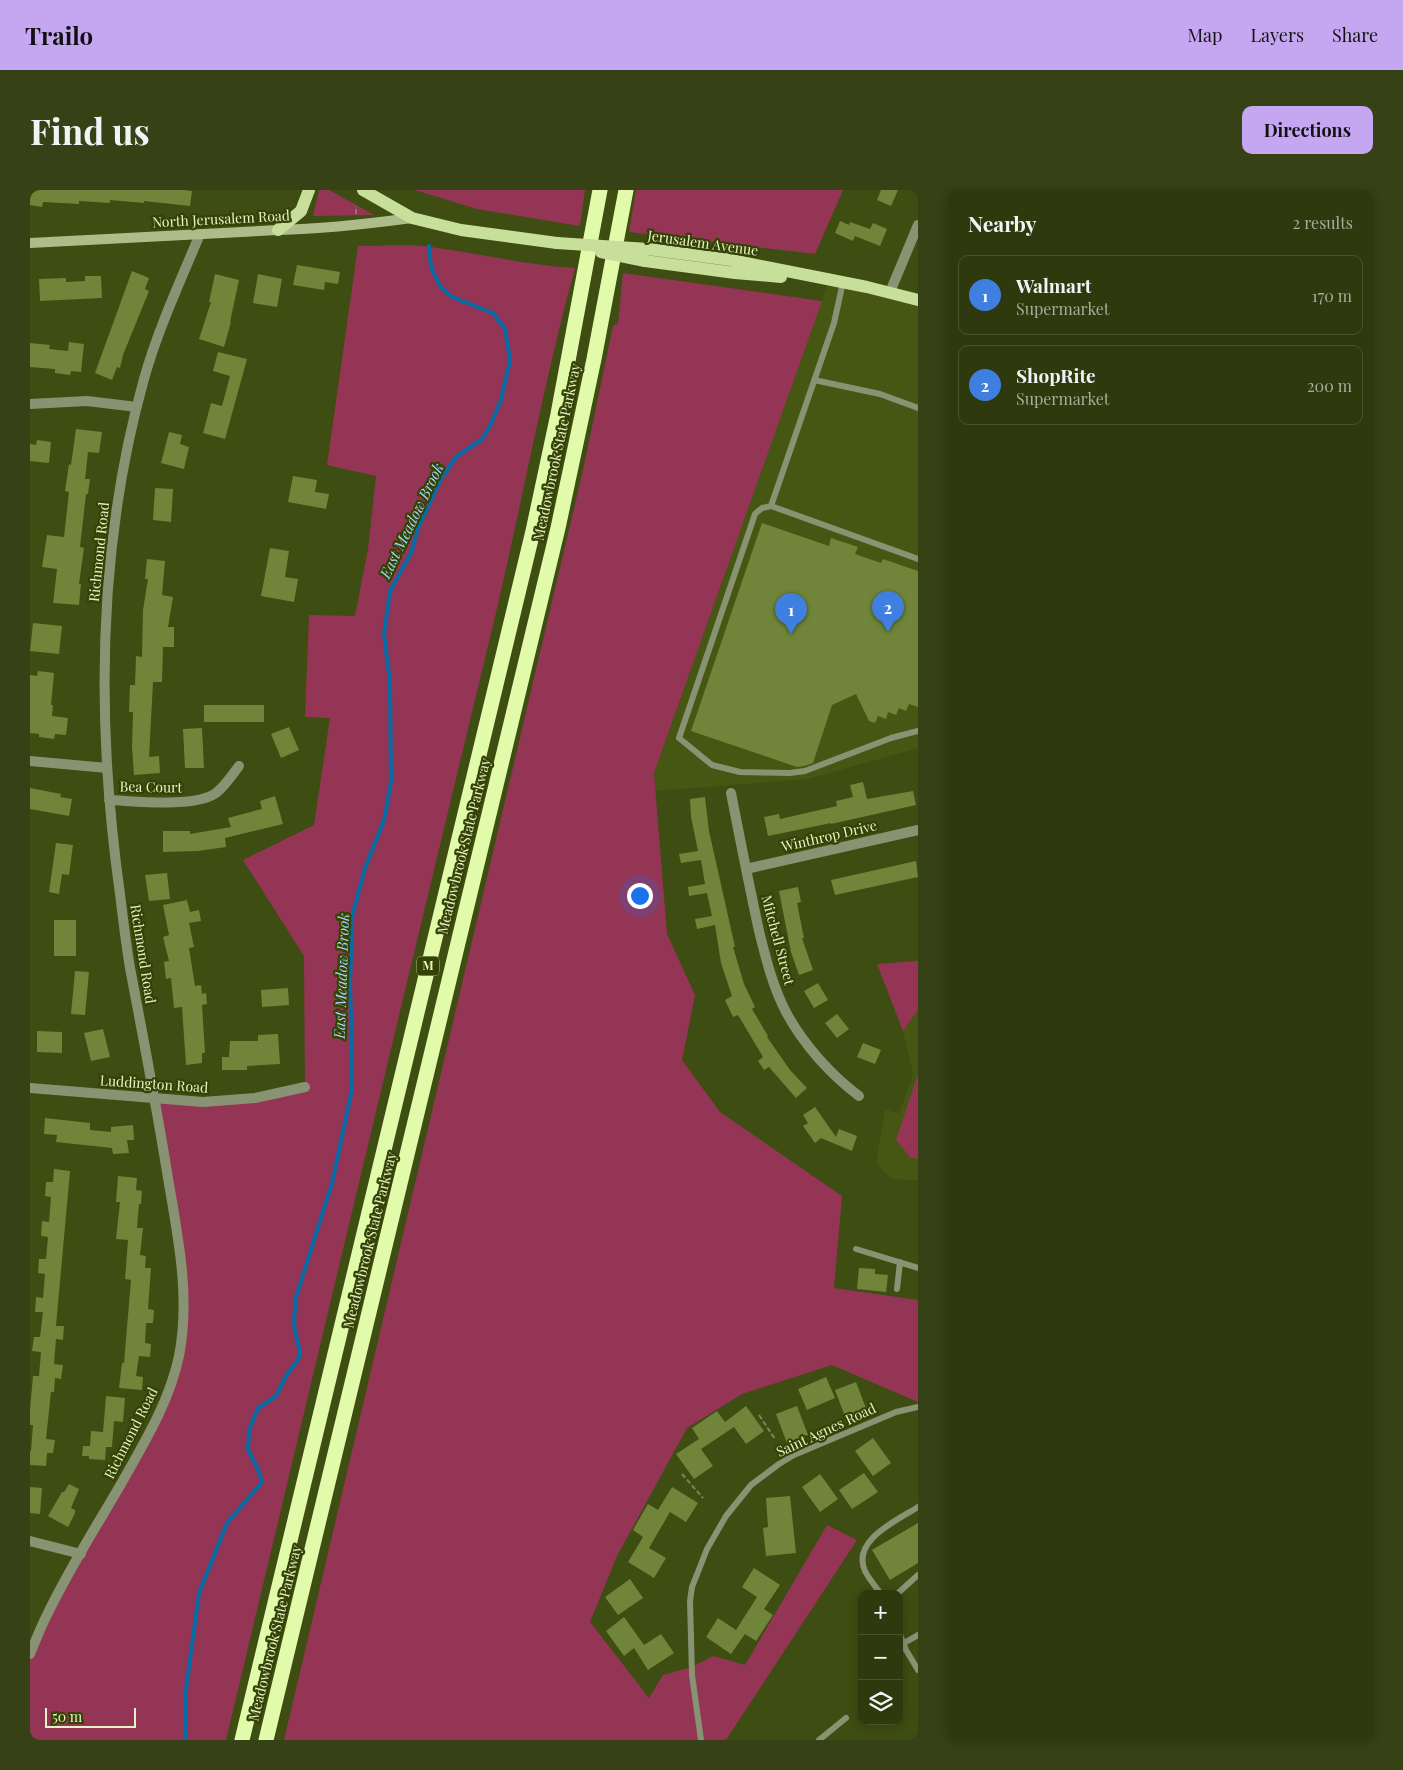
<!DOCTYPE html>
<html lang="en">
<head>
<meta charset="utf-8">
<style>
  :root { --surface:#2e3a0d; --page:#364116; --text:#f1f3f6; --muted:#a7ad9d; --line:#49542e; --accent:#c5a6f0 }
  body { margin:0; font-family:"Playfair Display",serif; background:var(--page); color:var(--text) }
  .controls { position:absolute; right:15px; bottom:15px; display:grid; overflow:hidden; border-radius:10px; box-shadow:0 2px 12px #0003 }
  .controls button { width:45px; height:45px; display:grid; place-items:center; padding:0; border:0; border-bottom:1px solid var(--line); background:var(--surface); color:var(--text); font:25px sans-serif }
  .scale { position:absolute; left:15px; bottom:12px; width:91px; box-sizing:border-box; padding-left:5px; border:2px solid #e5f2cb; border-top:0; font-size:14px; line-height:18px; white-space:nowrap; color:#e5f2cb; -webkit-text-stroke:4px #344203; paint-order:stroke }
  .you { position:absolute; left:609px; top:705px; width:18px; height:18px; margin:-12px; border:4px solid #fff; border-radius:50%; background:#1a73e8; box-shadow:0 0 0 8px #1a73e833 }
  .badge { display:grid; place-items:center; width:32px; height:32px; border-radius:50%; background:var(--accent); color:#fff; font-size:16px; font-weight:700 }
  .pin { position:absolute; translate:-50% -41px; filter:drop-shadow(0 1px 2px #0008) }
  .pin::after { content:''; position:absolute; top:26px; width:18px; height:15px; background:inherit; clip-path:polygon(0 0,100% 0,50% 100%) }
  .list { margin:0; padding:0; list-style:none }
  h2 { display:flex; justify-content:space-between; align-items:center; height:65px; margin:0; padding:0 20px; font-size:21px }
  h2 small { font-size:16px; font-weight:400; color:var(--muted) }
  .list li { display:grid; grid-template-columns:32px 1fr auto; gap:15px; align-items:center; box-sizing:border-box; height:80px; margin:0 10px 10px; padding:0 10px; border:1px solid var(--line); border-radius:10px }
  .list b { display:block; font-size:19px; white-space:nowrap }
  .list p { margin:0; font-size:16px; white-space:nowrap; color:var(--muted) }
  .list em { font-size:16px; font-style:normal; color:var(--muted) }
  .icon { flex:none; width:28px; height:28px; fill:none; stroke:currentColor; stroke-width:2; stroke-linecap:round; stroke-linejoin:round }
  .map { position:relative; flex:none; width:888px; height:1550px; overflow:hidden; border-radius:10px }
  header { display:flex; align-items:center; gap:30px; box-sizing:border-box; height:70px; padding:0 25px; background:var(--accent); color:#111 }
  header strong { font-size:24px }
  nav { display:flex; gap:28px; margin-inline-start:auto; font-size:18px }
  .intro { display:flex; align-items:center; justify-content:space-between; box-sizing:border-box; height:120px; padding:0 30px }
  h1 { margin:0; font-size:35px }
  .button { padding:12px 22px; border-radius:10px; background:var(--accent); color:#111; font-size:18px; font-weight:700 }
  main { display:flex; gap:30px; padding:0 30px }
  aside { flex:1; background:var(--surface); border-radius:10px; box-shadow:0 2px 12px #0003 }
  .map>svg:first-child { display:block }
</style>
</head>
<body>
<header>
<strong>Trailo</strong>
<nav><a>Map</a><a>Layers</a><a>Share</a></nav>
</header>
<div class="intro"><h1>Find us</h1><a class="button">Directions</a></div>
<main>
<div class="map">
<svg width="888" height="1550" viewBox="0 0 888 1550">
  <rect width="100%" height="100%" fill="#3e4d11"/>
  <path fill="#465713" d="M799,90l89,20v448l-110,31 -153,12 -1,-18z
    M888,820v170l-26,-1 -16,-15 9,-55 14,5 14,-40 -10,-43z"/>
  <path fill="#953555" d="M289,0h10l45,25 -61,1z
    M385,0h170l-5,36 -103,-17z
    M606,0h207l-28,64 -186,-22z
    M382,55c55,5 108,20 163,23 -34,124 -56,252 -87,378 -88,364 -175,729 -262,1094h-196v-86l139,-262 15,-83 -29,-210 48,3 102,-15 -1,-131 -61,-96 71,-35 16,-107 -25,-1 4,-102 46,1 13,-67 8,-73 -49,-11 31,-219z
    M593,83l199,28 -168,472 13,161 28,61 -13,65 38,52 122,84 -8,92 84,12v102l-86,-37 -90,29 -55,34 -70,128 -27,66 59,76 14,-23 29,-8 21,-11 32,9 82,-140 30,15 -131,200h-442l299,-1270 30,-144 5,-3z
    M888,771v49l-15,21 -26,-67z
    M888,884v85l-8,-2 -14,-17z"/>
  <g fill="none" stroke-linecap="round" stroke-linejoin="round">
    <path stroke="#056ca5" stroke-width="4" d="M156,1550v-51l13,-96 28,-70 35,-41 -4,-13 -10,-19 1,-20 9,-22 18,-12 10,-20 13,-18 1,-6 -5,-20 -1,-11 2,-24 36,-114 19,-89 1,-41 -2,-67 2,-69 13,-49 19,-48 7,-38 -1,-100 -6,-48 6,-43 21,-38 7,-25 23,-49 15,-22 26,-18 8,-13 11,-26 9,-40 -5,-31 -12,-16 -41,-16 -12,-11 -9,-19 -2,-21"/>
  </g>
  <path fill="#708539" d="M0,0h154l8,1 -2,15 -46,-5v2l-34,-3v3l-31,-2v3l-36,-2 -1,5 -12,-2z
    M851,0h17l-7,16 -14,-6z
    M810,31l9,4 1,-3 20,7 3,-6 14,6 -7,17 -25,-10 -2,5 -18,-8z
    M267,75l43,7 -2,12 -13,-2 -1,8 -31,-5z
    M102,81l17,7 -4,11 4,2 -26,64 -3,13 -3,-1 -5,13 -17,-7z
    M185,84l24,6 -9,42h1l-7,25 -25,-8 12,-37h-2z
    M228,84l24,5 -5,28 -24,-4z
    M55,86h16l1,22 -62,3 -1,-22 27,-1v4l19,-1z
    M39,152l15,2 -3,28 -10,-1 -1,4 -15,-2v-4l-25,-2v-24l20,2 -1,4 19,2z
    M188,162l29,7 -22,80 -22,-6 8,-30 11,3 8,-30 -17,-5z
    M46,239l26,3 -3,21 -11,-1 -3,27h5l-2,15h-2l-6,53 4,1 -5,36h2l-2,21 -26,-2 4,-34 -15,-2 5,-32 17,2 5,-45 -4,-1 4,-27 2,1z
    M139,242l13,3 -2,9 9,3 -5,22 -23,-6z
    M7,250l14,2 -2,21 -19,-2v-17l6,1z
    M263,286l24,4 -2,12 14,2 -3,15 -38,-7z
    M125,298l18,1 -2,33 -18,-2z
    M732,333l67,23 2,-8 27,9 -3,7 26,9 2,-4 35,12v136l-9,-3 -3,7 -7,-3 -3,7 -8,-3 -2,7 -8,-3 -3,7 -6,-2 -13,-27 -24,11 -19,58 -9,3 -7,1 -106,-36z
    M240,358l19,3 -4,26 13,2 -4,23 -33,-6z
    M117,369l18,2 -3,34 11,2 -5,30h6v20h-11l-1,35h-9l-4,75 10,-1 1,17 -26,2 -2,-28 1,-35h-4l1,-27h5l1,-29 6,1 1,-47 5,-31h-3z
    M3,433l29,3 -3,28 -29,-3z
    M8,481l16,2 -3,32h2l-1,11 16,2 -2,17 -11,-1 -1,5 -15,-2v-3l-9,-1v-58l7,1z
    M174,515h60v17h-60z
    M259,537l10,23 -18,8 -10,-24z
    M172,538l2,40h-19l-2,-39z
    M833,592l4,17 46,-8 3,14 -85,19v-1l-63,13 -4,-19 15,-3 1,5 57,-13 -1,-5 17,-4 -3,-12z
    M0,598l31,6 -1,3 12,2 -3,17 -39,-7z
    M245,606l8,28 -58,14 1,9 -28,4 -35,1v-21h27v3l41,-7 -3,-9 34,-9 -2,-8z
    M675,607l4,34 26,116h-2l11,37 11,23 -3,2 16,27 -1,1 23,33 17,18 -11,10 -27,-31 -5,3 -6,-9 5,-4 -25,-42 -5,2 -8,-17 7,-4 -11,-33 -6,-38 -18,4 -2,-10 17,-3 -5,-23 -18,3 -1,-9 17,-3 -4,-24 -20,3 -2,-9 19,-3 -7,-34 -1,-18z
    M26,653l17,2 -4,30 -7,-1 -3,20 -10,-2z
    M886,671l2,16 -83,18 -4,-15z
    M137,683l3,26 -21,2 -4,-26z
    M768,697l3,15 -4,1 7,35h-2l11,32 -14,5 -8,-23 -12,-61z
    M157,710l3,12 9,-2 2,11 -12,2 5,24 -5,1 6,38 6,-1 1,9 4,-1 1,11 -5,1 3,48h-3v10l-16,2 -4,-58 -8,1 -3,-30 -5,1 -2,-17 5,-1 -6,-24 6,-2 -6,-30z
    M24,730h22v36h-22z
    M45,781l14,1 -4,43 -14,-1z
    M788,793l10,17 -14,8 -10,-17z
    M258,798l1,17 -27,2 -1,-17z
    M807,824l12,15 -12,9 -12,-15z
    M73,839l7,28 -19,4 -7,-28z
    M7,841l25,1v21l-25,-1z
    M248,844l2,30 -33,2v4h-25v-13h7l1,-16h28v-6z
    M833,853l18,7 -6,14 -18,-7z
    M785,917l21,30 3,-8 18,7 -5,15 -31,-13 -6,5 -12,-17 5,-3 -5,-8z
    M15,928l45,5v7l21,2v-5l22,-2 1,15h-7l2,13 -16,1 -1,-6 -56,-6 1,-7 -13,-1z
    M24,979l16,2 -14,155h8l-1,14 -7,-1 -2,25 9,1 -2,14 -6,-1 -1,14h-3l-5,47 9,1 -2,13h-6l-1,13 -16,-1v-14h1l2,-26h-3v-15l3,-34h6l2,-24 -9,-1 2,-14h6l3,-25h-8l1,-15 7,1 2,-24 -7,-1 1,-14h7l2,-22 -7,-1 1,-15 7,1 2,-25 -6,-1 1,-14h7z
    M88,986l19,2 -1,12 6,1 -1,13h-2l-2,24h6l-3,27 6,1 -1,12h6l-3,41 6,1 -1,13h-7l-1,20 6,1 -1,13 -11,-1 -3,20 7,1 -1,13 -23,-2 3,-25h2l7,-83 -6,-1 3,-39 -12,-1 4,-37h-4z
    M829,1078l16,1v5l13,1 -2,17 -29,-3z
    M796,1187l9,21 -28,12 -9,-21z
    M826,1192l11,29 -21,8 -11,-29z
    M76,1206l19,2 -2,24 -9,-1 -2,26h-6l-1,13 -16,-1v-3h-7l1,-10h7l1,-15 12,1z
    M716,1216l18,25 -18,13 -12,-17 -33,22 12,17 -19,13 -18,-25 23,-15 -7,-11 25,-17 8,11z
    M767,1216l11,29 -21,8 -11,-29z
    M843,1248l18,25 -18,13 -18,-25z
    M834,1283l14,19 -26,17 -13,-19z
    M790,1284l18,25 -18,13 -18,-25z
    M39,1294l10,5 -8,19 4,2v3l-7,14 -20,-11 14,-24h2z
    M0,1297l12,1 -2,26 -10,-1z
    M642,1297l26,16 -12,19 -16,-10 -21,36 17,10 -12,20 -26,-16 15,-25 -10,-7 15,-26 10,6z
    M760,1306l6,57 -30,3 -3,-28 5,-1 -2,-29z
    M888,1333v40l-28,17 -18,-30z
    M724,1378l26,17 -16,24 9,6 -17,26 -11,-7 -14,20 -25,-17 12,-19 18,12 21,-33 -15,-10z
    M600,1389l13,19 -25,17 -13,-18z
    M594,1427l20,28 17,-11 13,19 -26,17 -14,-22 -10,8 -18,-25z"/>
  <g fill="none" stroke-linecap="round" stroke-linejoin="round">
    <path stroke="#7a8853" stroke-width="2" stroke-dasharray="5 2.5" stroke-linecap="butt" d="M326,24v-8
      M729,1225l16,24
      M652,1284l21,24"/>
    <path stroke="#889373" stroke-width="6" d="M784,190l66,14 38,14
      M741,316l63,-183 9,-41
      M888,369l-147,-53 -9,2 -7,6 -76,224 33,27 28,7 50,1 15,-2 86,-33 27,-7
      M826,1059l62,19
      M867,1099l3,-27
      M851,1404c-6,-8 -12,-15 -16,-23 -14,-31 33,-51 53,-64
      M867,1404l21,-19
      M869,1442l7,18 12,20
      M874,1453l14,-8
      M671,1550l-9,-65 -2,-74 2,-14 15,-38 19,-33 25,-31 28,-21 15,-9 102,-43 22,-5
      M789,1550l27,-22"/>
    <path stroke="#889373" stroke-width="10" d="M860,102l28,-67
      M0,214l57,-3 50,6
      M0,571l77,7
      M701,603c9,46 18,92 28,138 7,28 14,57 28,83 17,31 44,61 72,82
      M79,610c27,1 86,8 107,-7 9,-7 16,-18 23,-27
      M716,679l172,-39
      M0,898l173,14 52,-4 50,-11
      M0,1351l51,13
      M0,1464c6,-14 11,-28 18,-41 21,-44 48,-86 73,-129 23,-41 48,-81 58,-128 12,-62 -2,-123 -12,-184 -11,-68 -24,-136 -37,-204 -4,-24 -7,-49 -10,-74 -24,-171 -23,-347 24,-515 14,-50 36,-97 56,-145"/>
    <path stroke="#acbd8a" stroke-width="10" d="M0,53l248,-13c45,-1 89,-6 134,-12"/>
    <path stroke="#c8de9b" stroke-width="12" d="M333,0l49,28 49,12 96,13
      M248,40l23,-19 8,-21
      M618,59l83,11 136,27 51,13
      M615,71l90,12 46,4"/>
    <path stroke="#e1fbab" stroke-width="15" d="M212,1550l291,-1209 25,-117 42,-224
      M236,1550l292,-1212 36,-169 32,-169"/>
    <path stroke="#c8de9b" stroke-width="12" d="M527,53l91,6
      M571,62l44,9"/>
  </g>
  <g text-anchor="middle" stroke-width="4.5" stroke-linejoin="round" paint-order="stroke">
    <rect fill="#344203" stroke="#b0bd8f" stroke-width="1" x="387" y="766.5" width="22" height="19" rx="4"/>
    <g font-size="12" font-weight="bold" fill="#e5f2cb">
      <text x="398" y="780">M</text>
    </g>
    <g font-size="14" fill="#e5f2cb" stroke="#344203">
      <text transform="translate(191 29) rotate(-3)" y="5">North Jerusalem Road</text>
      <text transform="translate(673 53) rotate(8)" y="5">Jerusalem Avenue</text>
      <text transform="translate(527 262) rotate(-78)" y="5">Meadowbrook State Parkway</text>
      <text transform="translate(69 362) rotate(-84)" y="5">Richmond Road</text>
      <text transform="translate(121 597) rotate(1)" y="5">Bea Court</text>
      <text transform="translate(799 646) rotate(-13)" y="5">Winthrop Drive</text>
      <text transform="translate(434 656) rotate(-76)" y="5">Meadowbrook State Parkway</text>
      <text transform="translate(748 750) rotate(75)" y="5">Mitchell Street</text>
      <text transform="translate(113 764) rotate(81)" y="5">Richmond Road</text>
      <text transform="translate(124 894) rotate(4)" y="5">Luddington Road</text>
      <text transform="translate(340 1050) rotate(-76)" y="5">Meadowbrook State Parkway</text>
      <text transform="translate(796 1240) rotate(-25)" y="5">Saint Agnes Road</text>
      <text transform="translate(101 1243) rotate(-63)" y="5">Richmond Road</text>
      <text transform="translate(245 1443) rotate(-76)" y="5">Meadowbrook State Parkway</text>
    </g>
    <g font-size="15" font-style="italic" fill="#a6d5fb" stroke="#344203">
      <text transform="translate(382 331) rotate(-64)" y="5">East Meadow Brook</text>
      <text transform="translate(312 786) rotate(-88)" y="5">East Meadow Brook</text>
    </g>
  </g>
</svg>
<div class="controls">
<button>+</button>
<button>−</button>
<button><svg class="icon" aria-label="layers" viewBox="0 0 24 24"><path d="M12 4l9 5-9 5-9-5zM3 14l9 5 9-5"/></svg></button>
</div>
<div class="scale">50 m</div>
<div class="you"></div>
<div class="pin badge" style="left:761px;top:444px;background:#3f7fe0">1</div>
<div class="pin badge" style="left:858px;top:442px;background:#3f7fe0">2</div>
</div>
<aside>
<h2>Nearby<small>2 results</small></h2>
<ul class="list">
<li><span class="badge" style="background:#3f7fe0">1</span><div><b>Walmart</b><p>Supermarket</p></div><em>170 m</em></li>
<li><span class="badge" style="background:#3f7fe0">2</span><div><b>ShopRite</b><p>Supermarket</p></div><em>200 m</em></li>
</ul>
</aside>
</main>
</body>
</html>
